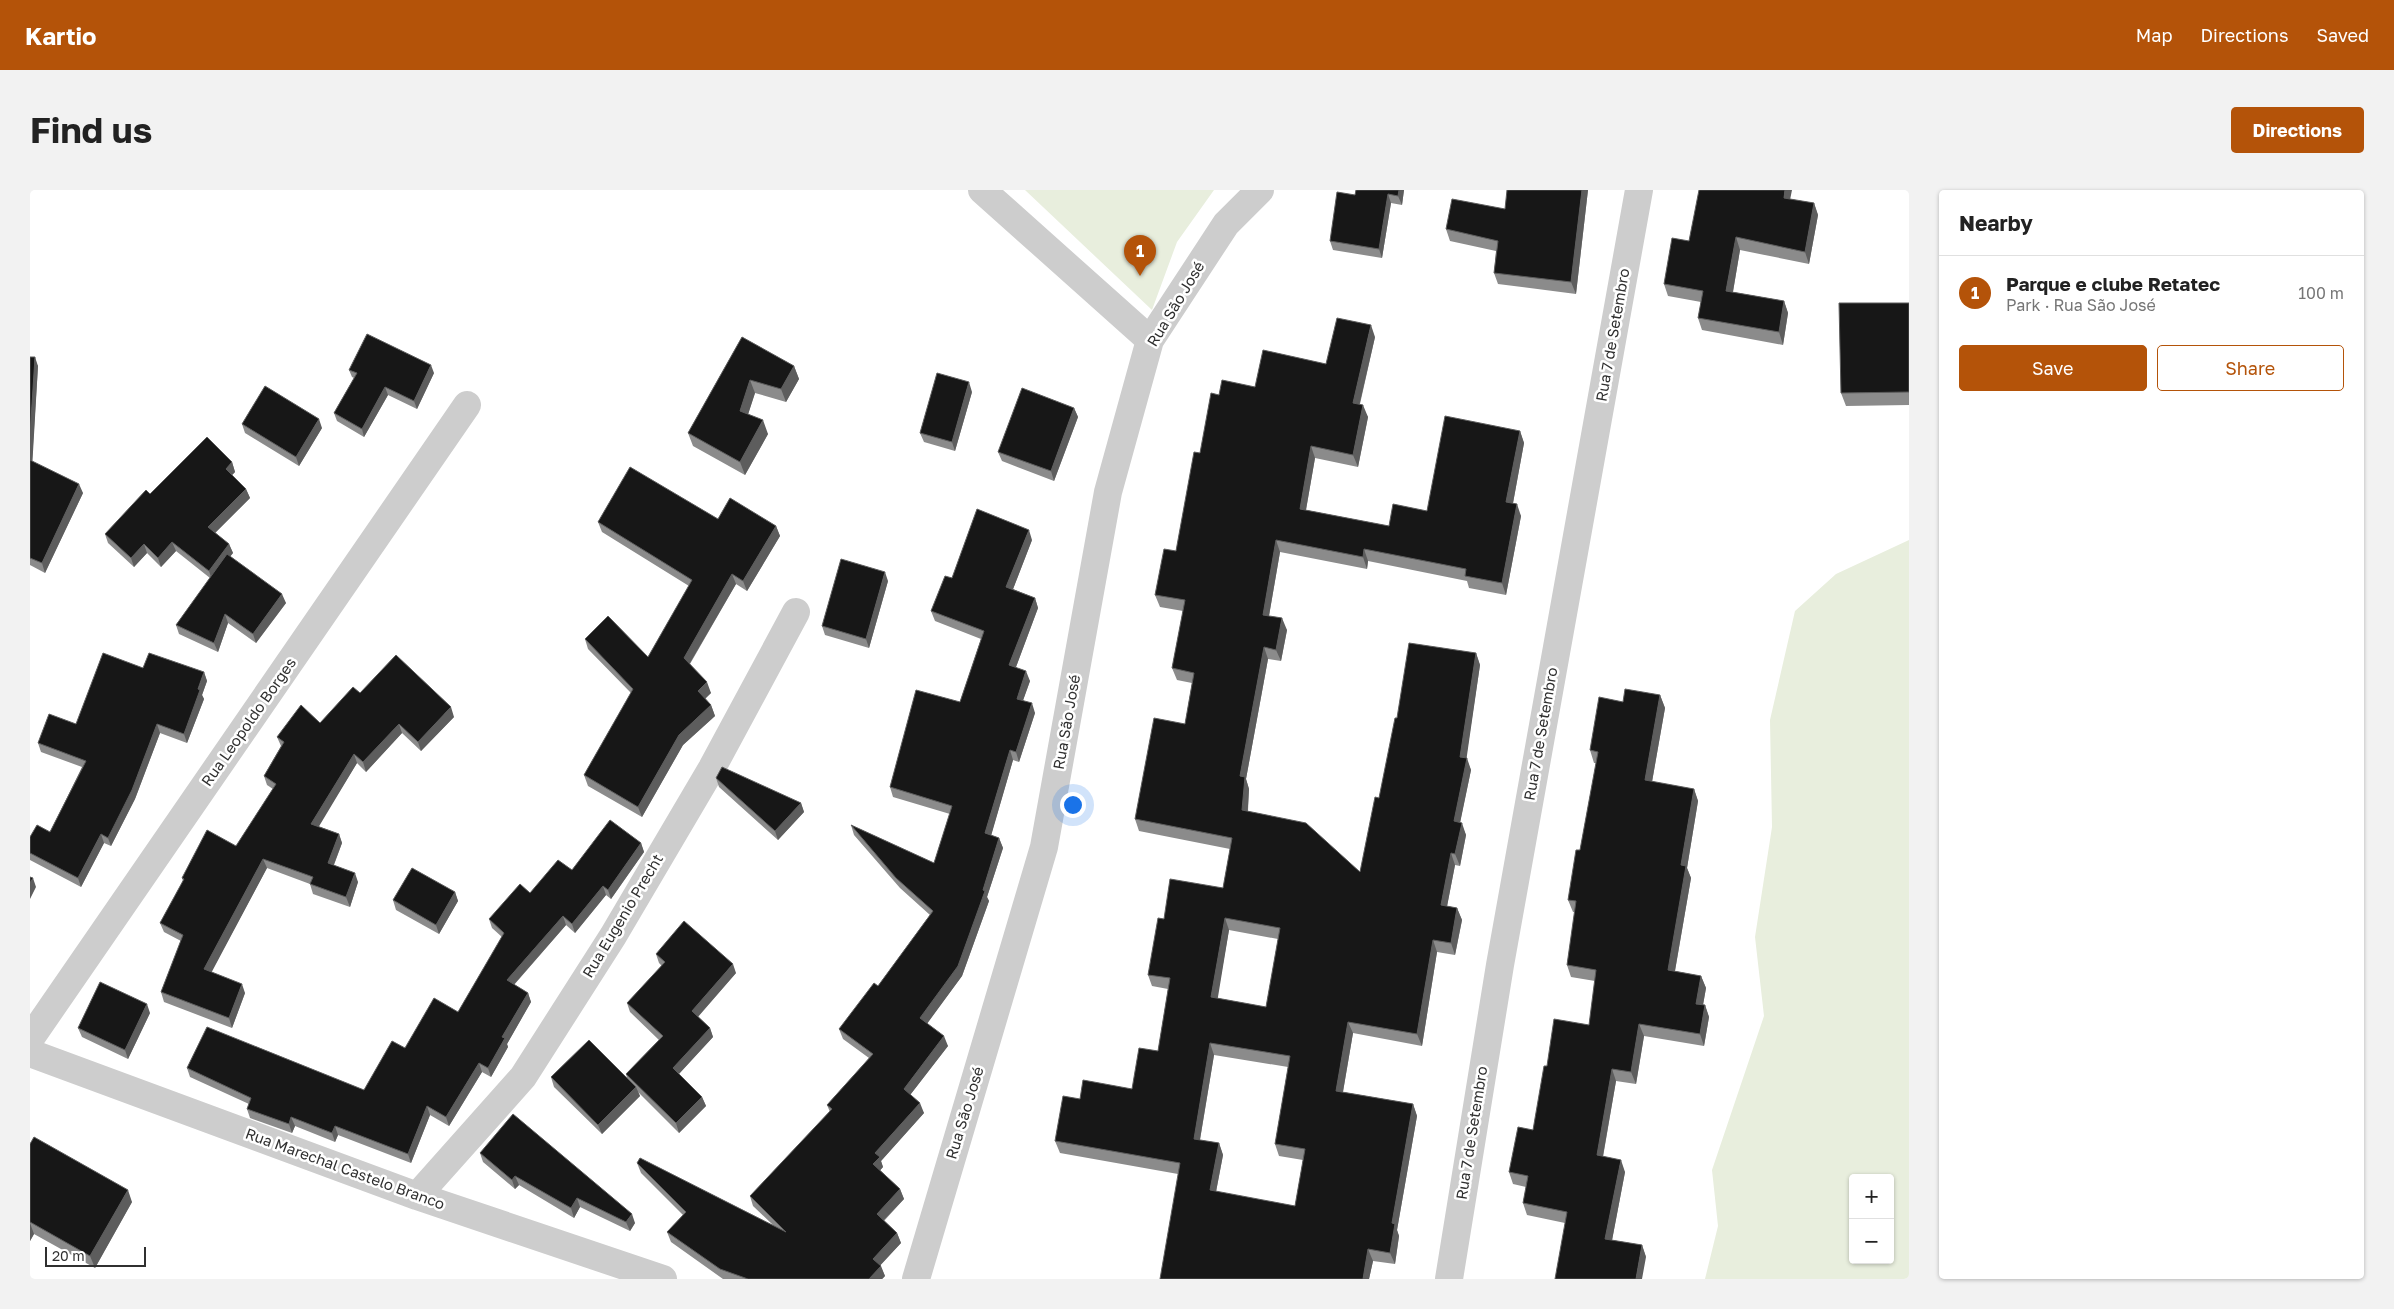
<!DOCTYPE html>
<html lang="en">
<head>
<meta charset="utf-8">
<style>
  :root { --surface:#fff; --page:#f2f2f2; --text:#222; --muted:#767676; --line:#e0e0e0; --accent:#b45309 }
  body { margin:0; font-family:"Golos Text",sans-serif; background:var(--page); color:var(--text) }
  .controls { position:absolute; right:15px; bottom:15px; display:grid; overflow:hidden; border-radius:5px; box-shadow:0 1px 4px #0004 }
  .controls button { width:45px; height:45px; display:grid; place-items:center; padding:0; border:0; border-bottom:1px solid var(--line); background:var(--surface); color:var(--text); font:25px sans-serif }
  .scale { position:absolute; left:15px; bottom:12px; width:101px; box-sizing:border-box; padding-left:5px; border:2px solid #303030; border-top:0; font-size:14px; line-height:18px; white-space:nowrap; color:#303030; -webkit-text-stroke:4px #fff; paint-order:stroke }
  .you { position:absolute; left:1042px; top:614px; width:18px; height:18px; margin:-12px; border:4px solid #fff; border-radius:50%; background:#1a73e8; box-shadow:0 0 0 8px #1a73e833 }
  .badge { display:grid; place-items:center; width:32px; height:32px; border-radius:50%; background:var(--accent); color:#fff; font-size:16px; font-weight:700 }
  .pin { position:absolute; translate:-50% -41px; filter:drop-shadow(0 1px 2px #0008) }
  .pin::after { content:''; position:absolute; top:26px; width:18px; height:15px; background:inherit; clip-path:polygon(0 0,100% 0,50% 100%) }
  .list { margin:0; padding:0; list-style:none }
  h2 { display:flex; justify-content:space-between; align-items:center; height:65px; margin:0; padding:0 20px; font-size:21px }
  h2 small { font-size:16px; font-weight:400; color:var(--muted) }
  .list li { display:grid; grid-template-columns:32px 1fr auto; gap:15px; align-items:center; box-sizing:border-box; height:75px; padding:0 20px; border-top:1px solid var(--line) }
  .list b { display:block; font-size:19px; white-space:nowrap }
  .list p { margin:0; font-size:16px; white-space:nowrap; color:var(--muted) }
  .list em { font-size:16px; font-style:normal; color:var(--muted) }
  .actions { display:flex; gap:10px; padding:15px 20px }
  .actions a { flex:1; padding:11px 0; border:1px solid var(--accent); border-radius:5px; text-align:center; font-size:18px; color:var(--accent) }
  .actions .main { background:var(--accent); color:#fff }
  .map { position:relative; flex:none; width:1879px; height:1089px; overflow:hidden; border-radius:5px }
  header { display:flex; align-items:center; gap:30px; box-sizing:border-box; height:70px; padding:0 25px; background:var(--accent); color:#fff }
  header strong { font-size:24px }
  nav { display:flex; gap:28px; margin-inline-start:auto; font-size:18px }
  .intro { display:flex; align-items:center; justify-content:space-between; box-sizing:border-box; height:120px; padding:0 30px }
  h1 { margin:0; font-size:35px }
  .button { padding:12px 22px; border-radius:5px; background:var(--accent); color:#fff; font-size:18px; font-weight:700 }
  main { display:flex; gap:30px; padding:0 30px }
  aside { flex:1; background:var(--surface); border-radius:5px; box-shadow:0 1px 4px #0004 }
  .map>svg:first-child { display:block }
</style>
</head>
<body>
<header>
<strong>Kartio</strong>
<nav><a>Map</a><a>Directions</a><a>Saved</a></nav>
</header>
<div class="intro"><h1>Find us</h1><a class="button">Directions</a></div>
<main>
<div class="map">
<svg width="1879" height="1089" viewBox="0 0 1879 1089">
  <rect width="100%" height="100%" fill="#fff"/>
  <path fill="#e8eedd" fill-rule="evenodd" d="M995,0h189l-37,52 -25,68z
    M1879,350v739h-204l13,-53 -6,-56 52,-154 -9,-79 17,-110 -2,-107 25,-109 41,-37zM1823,988h37v82h-37z"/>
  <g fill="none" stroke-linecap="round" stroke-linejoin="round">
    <path stroke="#cdcdcd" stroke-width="28" d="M952,0l168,150
      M0,849l437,-634
      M0,863l387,143 246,83
      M387,1006l106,-119 90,-141 99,-168 84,-156
      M886,1089l128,-432 64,-355 42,-152 76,-116 34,-34
      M1419,1089l51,-314 139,-775"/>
  </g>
  <path fill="#8b8b8b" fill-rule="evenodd" d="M1326,0h48l-2,15 -11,-2 -9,55 -49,-8 -3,-9 25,-46z
    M1558,0l-12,104 -78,-10 -4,-11 2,-22 -46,-10 -4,-12 59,-20z
    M1760,9l24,4 4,12 -9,49 -69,-14 -7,42 51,9 4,12 -5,32 -81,-15 -4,-12 3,-16 -33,-6 -4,-12 25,-43z
    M1879,113v102l-63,1 -5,-13z
    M712,147l52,29 5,13 -13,23 -31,-9 -7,21 20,20 -23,41 -52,-29 -5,-13z
    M1345,147l-15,67 8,13 -10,50 -43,-9 -9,52 83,16 38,-15 93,-80 4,12 -11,60 8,13 -15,79 -37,-7 -2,-7 -99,-20 -1,8 -87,-17 -11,64 18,14 -6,31 -13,-2 -22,120 3,10 -1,22 112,61 19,-74 18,-80 79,-65 4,12 -14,93 5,12 -11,52 6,13 -6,31 -5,-1 -8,41 10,2 5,12 -7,35 -18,-3 -15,94 -69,-13 -10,59 70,12 4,12 -20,114 2,6 -4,28 -22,-3 -4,18 -191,-105 -118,-21 -5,-12 25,-42 52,-10 26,-38 10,-62 -16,-3 -4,-11 16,-56 59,-31 7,-39 -91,-18 -4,-12 50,-95 7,-41 -15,-3 -5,-12 11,-57 -23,-4 -5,-12 21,-44 24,-98 19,-58 36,-8 71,-23zM1199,740l49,9 -12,68 -49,-9zM1184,865l74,12 -13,77 4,12 24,4 -8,46 -79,-14 7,-37 -4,-12 -19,-3z
    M0,167l8,9 -6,95 51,32 -38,80 -15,-8z
    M319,180l85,3 -17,36 -29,-14 -24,42 -27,-16 -3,-8 20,-35 -2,-1z
    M942,202l-17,59 -31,-9 -4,-9z
    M1044,218l4,9 -24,64 -52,-20 -4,-9z
    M212,234l80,4 -23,38 -54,-33z
    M202,272l3,10 -3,3 14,14 4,9 -35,35 14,11 4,9 -3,3 56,47 -30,40 -28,-20 -10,29 -39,-18 -3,-9 34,-47 -34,-27 -15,16 -14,-14 -13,14 -26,-24 -3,-9 45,-40z
    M688,329l58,7 4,10 -33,55 -11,-7 -46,80 21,29 -6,5 6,7 4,11 -32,29 -41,72 -54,-31 -4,-11 47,-82 -43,-44 -3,-10 63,18 41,-71 -87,-54 -4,-10z
    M1002,350l-19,49 22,9 3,10 -22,59 14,14 -7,19 12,13 -16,49 -6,-2 -22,75 8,3 4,10 -16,49 2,4 -27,75 -35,47 21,23 -38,49 14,18 -43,48 2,6 -3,3 20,19 4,10 -20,22 13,12 4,10 -21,22 5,11 -3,3h-159l-52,-37 -4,-10 16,-17 -42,-42 -4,-10 136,62 -20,-19 -3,-10 80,-84 -3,-7 42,-47 -26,-19 -4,-10 39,-43 52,-71 -30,-27 -46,-53 -3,-10 83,38 16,-49 -57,-17 -3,-10 70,-85 21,-63 -46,-18 -4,-10 21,-33z
    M858,391l-19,67 -44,-13 -3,-9z
    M113,478l61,4 3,9 -5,14 2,4 -17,44 -27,-10 -25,66 -24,47 -7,-3 -23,44 -51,-27v-23l20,-5 32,-65 -41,-15 -3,-9 38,-19z
    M330,503l94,24 -33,34 -19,-18 -36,39 -9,-9 -39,63 21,8 3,9 -8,22 24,17 -8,25 -37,-13 -3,-10 -43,-16 -56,104 34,21 -13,35 -68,-26 -3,-10 20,-51 -17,-9 -4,-9 23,-42 -1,-3 54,-32 37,-57 -6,-4 -3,-9 17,-30 -4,-9 43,-14z
    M1630,505l5,13 -13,74 42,7 4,12 -11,67 4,10 -16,93 26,5 5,12 -3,17h2l4,12 -5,29 -60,-10 -8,48 -20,-3 -13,76 22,15 -13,68 30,5 4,12 -81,-34 -38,-8 -4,-12 3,-16 -13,-3 -4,-12 24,-42 14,-64 42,-41 6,-44 -24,-4 -4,-12 8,-53h-2l-5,-12 12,-50 16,-87h-2l-4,-13 33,-48z
    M686,588l85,25 3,9 -26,28 -59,-53z
    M611,653l3,9 -33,47 -5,-4 -31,38 -9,-8 -52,60 14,8 3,9 -24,42 1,3 -17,30 -9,-5 -33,54 -19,-11 -19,48 -73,-28 -3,7 -40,-16 -3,7 -42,-15 -3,-9 2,-5 -59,-27 -3,-9 177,22 41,-42 53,-36 44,-75 -10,-9 -3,-9 41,-26 42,-23z
    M425,702l3,9 -19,33 -43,-24 -3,-10z
    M626,764l80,19 -38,44 12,11 3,9 -34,37 23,23 4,9 -27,27 -41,-41 2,4 -38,38 -48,-47 -3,-10 76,1 -1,-4 33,-34 -29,-28 -3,-9 35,-37 -3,-3z
    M120,823l-22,46 -46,-22 -4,-9z
    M0,954l102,58 -37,66 -61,-34 -4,7z
    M450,963l155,70 -5,8 -50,-24 -6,11 -55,-33 -4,4 -32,-27z"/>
  <path fill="#5d5d5d" d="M1369,0h5l-2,15 -4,-9z
    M1552,0h6l-12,104 -5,-12z
    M1755,0h7l-4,20 -4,-12z
    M1358,4l3,9 -9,55 -3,-9z
    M1784,13l4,12 -9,49 -4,-12z
    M1706,47l4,13 -9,53 -5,-12z
    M1754,111l4,12 -5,32 -4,-13z
    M1341,135l4,12 -18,78 -4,-12z
    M5,167l3,9 -6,103 -2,-5v-28z
    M401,175l3,8 -17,36 -3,-8z
    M764,176l5,13 -13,23 -5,-13z
    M720,190l5,13 -10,31 -5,-13z
    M939,192l3,10 -17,59 -3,-9z
    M355,197l3,8 -24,42 -2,-8z
    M1333,215l5,12 -10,50 -5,-12z
    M1044,218l4,9 -24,64 -3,-10z
    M289,229l3,9 -23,38 -3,-9z
    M733,230l5,14 -23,41 -5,-13z
    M1490,241l4,12 -13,71 -5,-12z
    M1281,256l4,12 -11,63 -4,-12z
    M202,272l3,10 -6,6 -3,-9z
    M49,294l4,9 -38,80 -3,-10z
    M216,299l4,9 -39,39 -3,-10z
    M1487,314l4,12 -15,79 -4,-12z
    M746,336l4,10 -33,55 -4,-10z
    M999,340l3,10 -22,57 -4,-10z
    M1246,350l4,12 -13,75 -4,-12z
    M142,352l4,9 -15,16 -3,-9z
    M114,354l3,9 -13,14 -3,-9z
    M199,354l4,9 -21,27 -3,-9z
    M1334,359l4,12 -1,8 -4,-12z
    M855,382l3,9 -19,67 -3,-9z
    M702,384l4,10 -49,84 -3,-10z
    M252,404l4,9 -30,40 -3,-9z
    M1005,408l3,10 -25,67 -4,-10z
    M195,424l3,9 -10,29 -4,-9z
    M1252,428l5,12 -6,31 -5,-11z
    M1234,457l4,12 -22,120 3,10 -2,33 -5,-12 -2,-34z
    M1446,463l4,12 -15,104 -5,-12z
    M996,481l4,10 -10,28 -3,-10z
    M174,482l3,9 -5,14 2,4 -17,44 -3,-9z
    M677,492l4,11 -9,9 -4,-11z
    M1630,505l5,13 -15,85 -5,-13z
    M1002,513l3,10 -16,49 -3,-10z
    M681,515l4,11 -32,29 -41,72 -4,-10 41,-72z
    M421,517l3,10 -33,34 -3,-9z
    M127,534l3,9 -25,66 -24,47 -3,-8z
    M369,534l3,9 -36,39 -3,-10z
    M980,560l3,10 -24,83 -4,-10z
    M324,564l3,9 -42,70 -4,-9z
    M1437,568l4,12 -13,63 -4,-12z
    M1664,599l4,12 -11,67 4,10 -18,104 -5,-12 13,-105z
    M771,613l3,9 -26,28 -3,-9z
    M1432,633l4,12 -6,31 -5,-12z
    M71,644l3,9 -23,44 -3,-9z
    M309,644l3,9 -11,29 -3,-9z
    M969,648l4,10 -16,49 2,4 -27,75 -38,52 -4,-10 63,-128z
    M611,653l3,9 -33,47 -3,-9z
    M1421,663l4,12 -10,52 -4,-12z
    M233,669l4,9 -59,111 -4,-10z
    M325,683l3,9 -8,25 -4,-10z
    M3,688l3,9 -6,12v-16z
    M573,696l3,9 -31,38 -3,-9z
    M425,702l3,9 -19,33 -3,-9z
    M1427,718l5,12 -7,35 -4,-12z
    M533,726l3,9 -56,64 -3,-9z
    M1195,728l4,12 -13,79 -5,-12z
    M1403,750l4,12 -15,94 -5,-12z
    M703,774l3,9 -41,47 -3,-9z
    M1671,786l5,12 -5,28 -5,-12z
    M212,794l3,9 -13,35 -3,-10z
    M498,803l3,9 -24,42 1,3 -17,30 -3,-9 14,-31z
    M117,814l3,9 -22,46 -3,-9z
    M1675,815l4,12 -5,29 -4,-12z
    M1318,832l5,11 -12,70 -5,-12z
    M1609,834l5,12 -8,48 -5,-12z
    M680,838l3,9 -37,40 -3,-9z
    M914,846l4,10 -41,53 -3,-10z
    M1180,853l4,12 -16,96 -4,-12z
    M449,873l3,9 -33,54 -3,-9z
    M1582,879l4,12 -15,86 -4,-12z
    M606,897l4,9 -38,38 -4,-9z
    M672,907l4,9 -27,27 -3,-10z
    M890,913l4,10 -43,48 2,6 -6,7 -4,-10 2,-11z
    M1383,914l4,12 -20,114 2,6 -4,28 -5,-11 2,-30z
    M397,916l3,9 -19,48 -3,-9z
    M261,927l4,9 -3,7 -3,-9z
    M305,936l3,9 -3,7 -3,-9z
    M1189,953l4,12 -9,47 -4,-12z
    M1591,970l4,12 -15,79 -5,-12z
    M485,986l4,9 -4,4 -3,-9z
    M870,999l4,10 -24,25 -3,-10z
    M98,1000l4,12 -37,66 -5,-12z
    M547,1008l3,9 -6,11 -3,-10z
    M602,1024l3,9 -5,8 -4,-9z
    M0,1033l4,11 -4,7z
    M867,1043l4,10 -24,26 -4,-10z
    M1612,1055l4,12 -4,22h-6z
    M1338,1059l5,12 -4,18h-6z
    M851,1076l4,10 -3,3h-13z"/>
  <path fill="#171717" stroke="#5d5d5d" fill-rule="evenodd" d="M1326,0h43l-1,6 -10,-2 -9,55 -49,-8 7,-49 18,3z
    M1477,0h75l-11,92 -77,-9 4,-32 -52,-12 6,-30 53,10z
    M1669,0h86l-1,8 30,5 -9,49 -69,-15 -10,54 58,10 -5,31 -81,-14 5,-27 -39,-7 8,-46 17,3z
    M1809,113h70v89l-68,1z
    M1307,128l34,7 -18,78 10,2 -10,50 -42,-9 -11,63 89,17 4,-22 34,7 18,-95 75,15 -14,71 11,2 -15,79 -37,-7 1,-7 -102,-20 -1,8 -87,-17 -13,75 19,3 -6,32 -12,-3 -24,129 5,1 -3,33 64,13 54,49 15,-75 4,1 16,-80h2l12,-75 67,10 -16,104 7,1 -13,63 8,2 -7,31 -4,-1 -10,52 16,3 -6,35 -18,-3 -16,94 -69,-12 -12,69 77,13 -21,119 3,1 -5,29 -22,-4 -5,30h-203l20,-116 -125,-22 8,-45 17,3 3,-19 49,9 7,-41 19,3 12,-73 -22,-3 10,-57 6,1 6,-40 53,9 9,-50 -97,-19 19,-101 31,6 9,-51 -22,-5 13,-68 -30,-5 9,-46 12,2 18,-99 6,1 11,-60 8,2 3,-15 33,7 8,-37 63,14zM1195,728l55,10 -14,79 -55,-10zM1180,853l80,13 -15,88 30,5 -10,57 -85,-16 9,-47 -25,-4z
    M337,144l64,31 -17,36 -29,-14 -23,42 -28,-16 23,-40 -8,-3z
    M712,147l52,29 -13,23 -31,-9 -10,31 23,9 -23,42 -52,-29z
    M0,167h5l-5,79z
    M907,183l32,9 -17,60 -32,-9z
    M235,196l54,33 -23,38 -54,-33z
    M992,198l52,20 -23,63 -53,-19z
    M177,247l25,25 -6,7 20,20 -38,38 21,17 -20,27 -37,-29 -14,16 -14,-14 -13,14 -26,-24 41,-44 4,4z
    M0,270l49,24 -37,79 -12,-5z
    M600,277l88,52 12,-21 46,28 -33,55 -11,-7 -48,84 23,24 -9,9 13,14 -32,30 -41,72 -54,-32 49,-86 -48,-50 23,-23 40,41 44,-77 -94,-58z
    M947,319l52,21 -23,57 29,11 -26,67 17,6 -9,28 15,4 -16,49 -6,-2 -25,83 14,5 -16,52 2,1 -27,75 -38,52 24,18 -40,53 16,14 -45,50 5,4 -7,7 27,25 -23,25 20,19 -24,26 8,7 -12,13h-121l-28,-10 -53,-37 19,-20 -49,-49 3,-5 146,74 -36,-36 82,-87 -5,-4 46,-51 -34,-25 35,-46 4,3 55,-75 -37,-33 -45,-53 83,38 18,-57 -62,-19 26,-97 44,12 24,-71 -53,-20 14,-35 7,2z
    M197,364l55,40 -29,40 -28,-20 -11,29 -38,-18z
    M811,369l44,13 -19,67 -44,-13z
    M73,463l40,15 6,-15 55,19 -6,17 2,1 -16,44 -27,-10 -25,66 -24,48 -7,-4 -23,44 -48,-25v-16l7,-12 13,7 36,-71 -48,-18 11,-29 27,10z
    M366,465l55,52 -33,35 -19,-18 -36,38 -9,-8 -43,70 28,10 -11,29 27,10 -9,24 -36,-13 3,-7 -50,-18 -59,110 38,15 -13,34 -68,-26 22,-57 -23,-12 24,-44 -2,-1 25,-48 29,16 40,-62 -12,-8 20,-34 -7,-5 24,-32 19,18 33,-36 7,6z
    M1595,499l35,6 -15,85 49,9 -13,76 5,1 -18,104 33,6 -5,28 9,1 -5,29 -61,-10 -8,48 -19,-3 -15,86 24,5 -16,79 37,6 -6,34h-81l12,-67 -44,-9 5,-27 -19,-4 9,-45 15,3 11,-64h3l7,-47 35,6 7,-55 -29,-5 9,-64 -8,-1 8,-50h4l18,-98 -8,-2 9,-53 24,5z
    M692,577l79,36 -26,28 -59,-53z
    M580,630l31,23 -33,47 -5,-4 -31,38 -9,-8 -56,64 21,13 -26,44 3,1 -17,30 -9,-5 -33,54 -19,-11 -19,48 -73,-28 -3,7 -41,-16 -2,7 -42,-15 4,-11 -64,-30 20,-41 157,63 28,-49 13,7 29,-50 24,14 46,-79 -15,-14 31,-35 10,9 28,-33 14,10z
    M382,678l43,24 -19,33 -43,-25z
    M0,687l3,1 -3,5z
    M654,731l49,43 -41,47 18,17 -37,40 29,29 -26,26 -50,-49 37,-38 -36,-33 38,-41 -9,-8z
    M70,792l47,22 -22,46 -47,-22z
    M559,850l47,47 -38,38 -47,-48z
    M483,924l119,100 -6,8 -49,-24 -6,10 -56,-32 -3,4 -32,-27z
    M4,947l94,53 -38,66 -60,-34v-78z"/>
  <g text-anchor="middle" stroke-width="5" stroke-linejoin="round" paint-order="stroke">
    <g font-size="15" fill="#303030" stroke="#fff">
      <text transform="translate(1146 114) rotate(-59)" y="5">Rua São José</text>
      <text transform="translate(1583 145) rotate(-80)" y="5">Rua 7 de Setembro</text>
      <text transform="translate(219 532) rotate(-55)" y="5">Rua Leopoldo Borges</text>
      <text transform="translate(1037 532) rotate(-80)" y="5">Rua São José</text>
      <text transform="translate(1511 544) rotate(-80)" y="5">Rua 7 de Setembro</text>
      <text transform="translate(593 726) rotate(-59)" y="5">Rua Eugenio Precht</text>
      <text transform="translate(935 923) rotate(-73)" y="5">Rua São José</text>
      <text transform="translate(1442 943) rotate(-81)" y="5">Rua 7 de Setembro</text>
      <text transform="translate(315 979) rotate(20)" y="5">Rua Marechal Castelo Branco</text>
    </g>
  </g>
</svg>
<div class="controls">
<button>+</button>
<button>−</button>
</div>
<div class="scale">20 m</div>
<div class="you"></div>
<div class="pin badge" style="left:1110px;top:86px">1</div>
</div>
<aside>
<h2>Nearby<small></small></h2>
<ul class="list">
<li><span class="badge">1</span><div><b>Parque e clube Retatec</b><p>Park · Rua São José</p></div><em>100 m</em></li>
</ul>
<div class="actions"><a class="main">Save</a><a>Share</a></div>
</aside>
</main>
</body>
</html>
